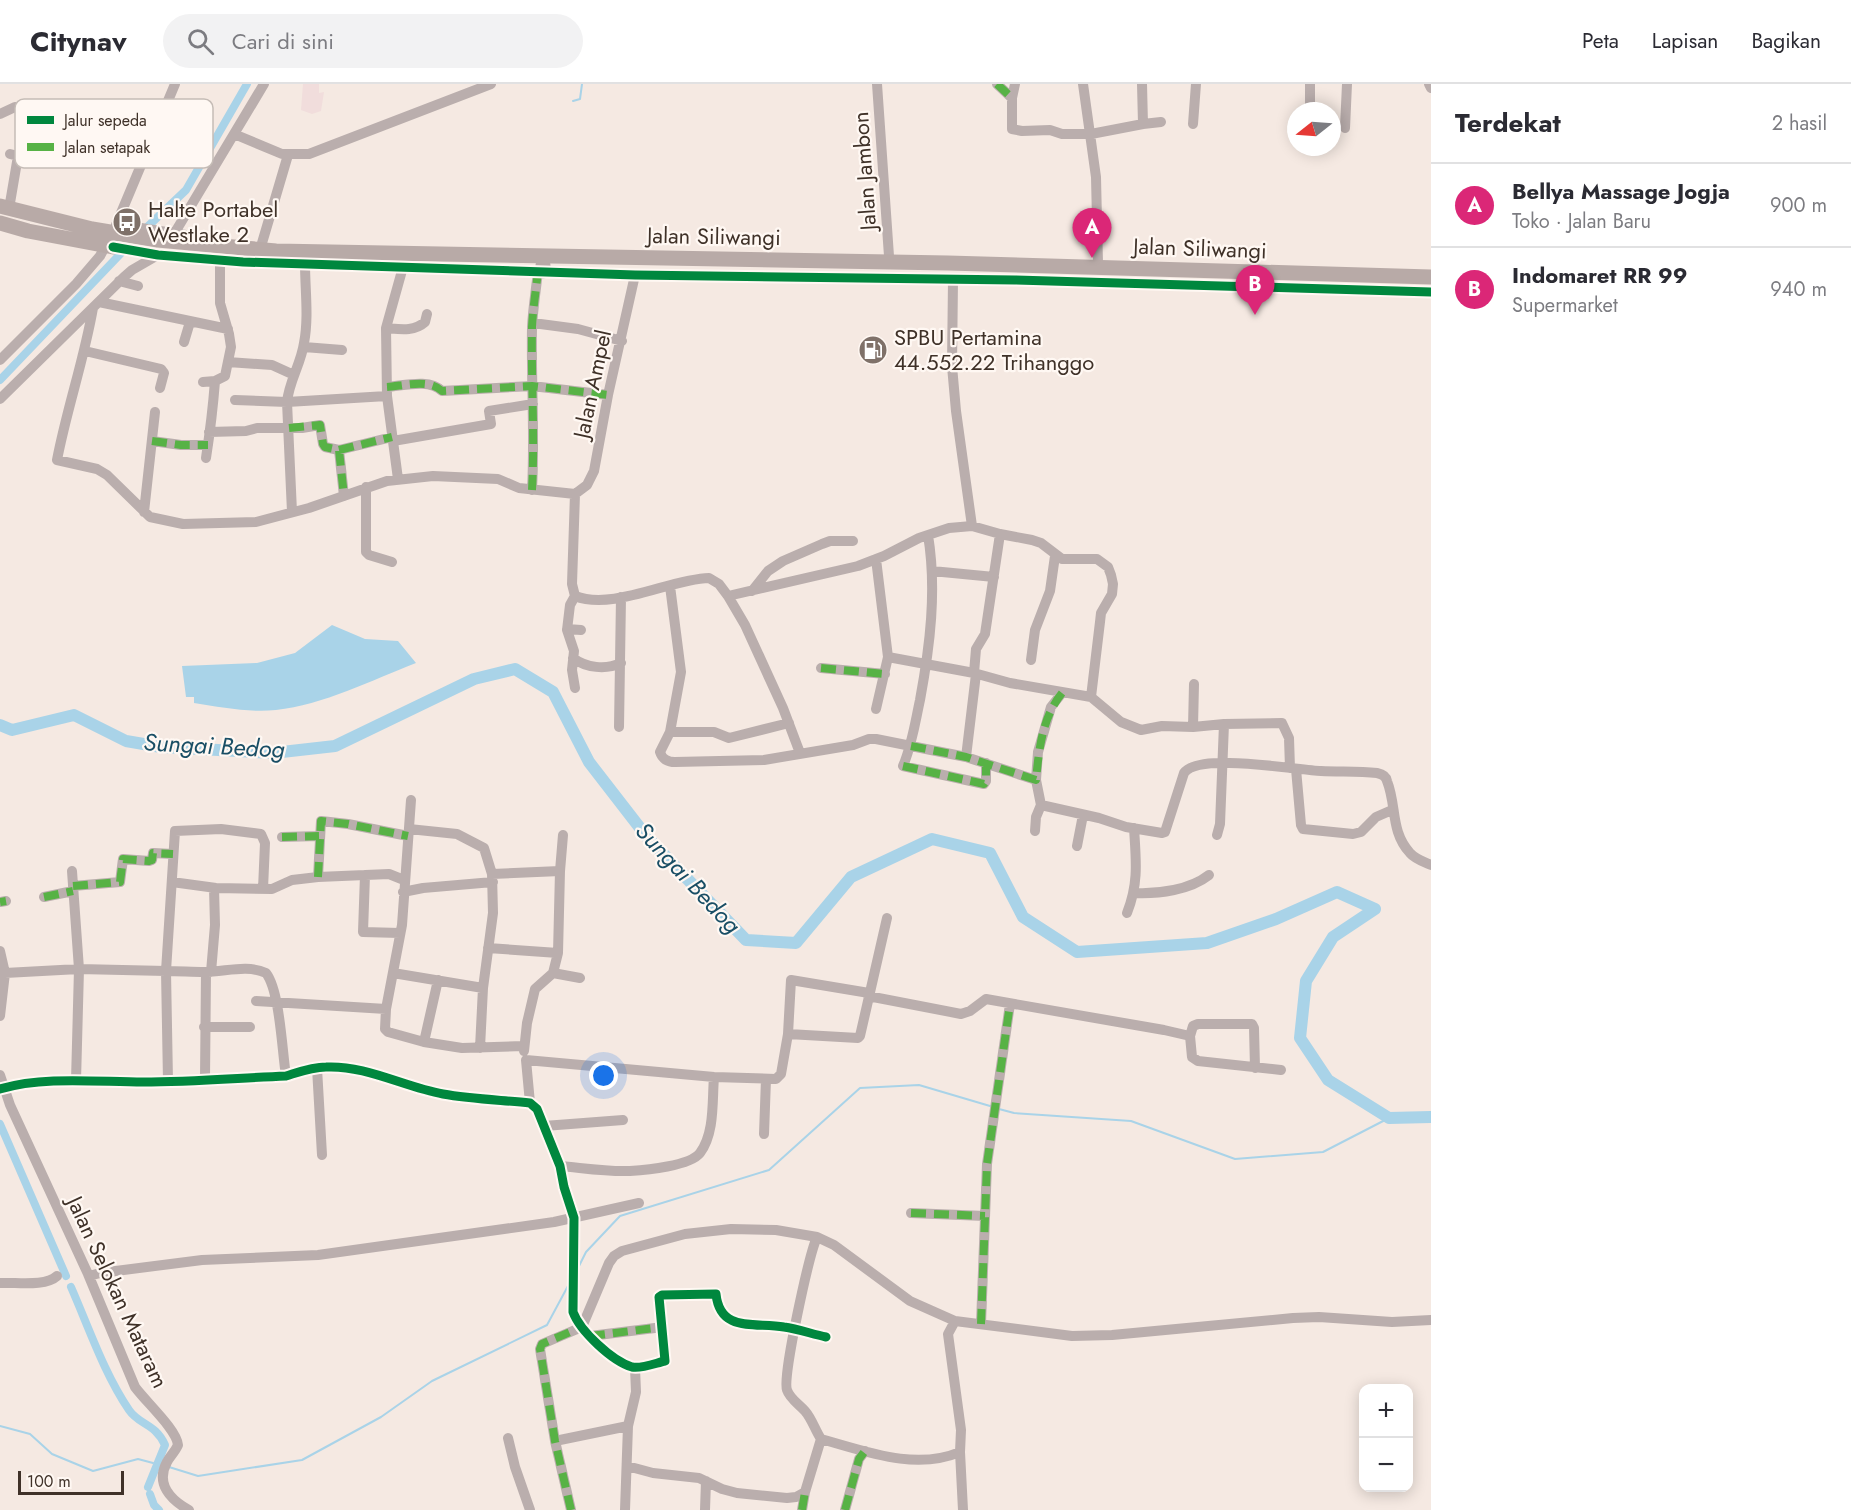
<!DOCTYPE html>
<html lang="id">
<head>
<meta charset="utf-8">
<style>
  :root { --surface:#fff; --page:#f2f2f3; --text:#2b2b33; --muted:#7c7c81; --line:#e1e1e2; --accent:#db2777 }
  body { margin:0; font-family:Jost,sans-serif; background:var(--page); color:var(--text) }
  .controls { position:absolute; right:18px; bottom:18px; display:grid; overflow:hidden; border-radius:12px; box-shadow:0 3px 15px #0003 }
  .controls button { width:54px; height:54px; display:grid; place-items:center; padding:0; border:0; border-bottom:2px solid var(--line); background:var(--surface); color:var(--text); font:30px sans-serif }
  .compass { position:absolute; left:1287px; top:18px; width:54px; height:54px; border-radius:50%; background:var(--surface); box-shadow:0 3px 15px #0003; rotate:253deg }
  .scale { position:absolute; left:18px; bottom:15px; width:106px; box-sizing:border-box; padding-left:6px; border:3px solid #3f3128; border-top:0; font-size:16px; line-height:21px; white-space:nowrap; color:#3f3128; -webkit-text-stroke:4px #fff8f3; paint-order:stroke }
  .you { position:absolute; left:604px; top:992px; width:21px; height:21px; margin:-15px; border:4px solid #fff; border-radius:50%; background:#1a73e8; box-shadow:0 0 0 9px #1a73e833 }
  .badge { display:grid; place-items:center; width:39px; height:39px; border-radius:50%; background:var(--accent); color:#fff; font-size:20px; font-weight:700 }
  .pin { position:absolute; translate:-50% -50px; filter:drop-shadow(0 2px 3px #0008) }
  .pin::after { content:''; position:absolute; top:32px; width:21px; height:18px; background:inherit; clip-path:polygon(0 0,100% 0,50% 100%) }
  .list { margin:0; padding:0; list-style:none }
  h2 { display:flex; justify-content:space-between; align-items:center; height:78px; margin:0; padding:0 24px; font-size:26px }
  h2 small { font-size:20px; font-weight:400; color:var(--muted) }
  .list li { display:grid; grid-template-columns:39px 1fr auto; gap:18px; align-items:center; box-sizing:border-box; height:84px; padding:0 24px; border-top:2px solid var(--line) }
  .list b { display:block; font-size:22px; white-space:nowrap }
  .list p { margin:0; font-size:20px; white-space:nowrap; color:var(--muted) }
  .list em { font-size:20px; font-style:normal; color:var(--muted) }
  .icon { flex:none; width:33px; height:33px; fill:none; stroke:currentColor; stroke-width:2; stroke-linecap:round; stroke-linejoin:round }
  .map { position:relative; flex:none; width:1431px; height:1426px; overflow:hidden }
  header { display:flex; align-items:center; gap:36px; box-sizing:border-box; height:84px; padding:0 30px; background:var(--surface); border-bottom:2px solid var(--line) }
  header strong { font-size:28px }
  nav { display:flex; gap:33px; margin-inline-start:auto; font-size:21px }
  .search { width:420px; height:54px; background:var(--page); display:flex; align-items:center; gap:15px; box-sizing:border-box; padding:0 21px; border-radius:33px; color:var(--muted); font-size:22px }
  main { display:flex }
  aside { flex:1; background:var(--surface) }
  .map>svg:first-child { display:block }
</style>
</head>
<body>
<header>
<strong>Citynav</strong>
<div class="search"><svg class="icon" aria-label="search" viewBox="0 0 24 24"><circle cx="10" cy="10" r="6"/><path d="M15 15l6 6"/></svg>Cari di sini</div>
<nav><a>Peta</a><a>Lapisan</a><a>Bagikan</a></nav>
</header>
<main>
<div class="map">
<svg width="1431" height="1426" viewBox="0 0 1431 1426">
  <rect width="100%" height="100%" fill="#f5e9e2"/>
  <path fill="#f1dddc" d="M303,0h16v9l5,-1 -3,19 -9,3 -11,-4z"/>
  <path fill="#a9d3e8" d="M332,541l33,14 33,2 18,22c-44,17 -93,42 -140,47 -27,3 -55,-3 -82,-7v-6h-8l-4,-31 75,-3 38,-10z"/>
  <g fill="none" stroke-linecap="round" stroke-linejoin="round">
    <path stroke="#a9d3e8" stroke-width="2" d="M573,17l7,-2 2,-15
      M999,1025l15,4 117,8 104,38 88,-7 66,-34
      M579,1182l7,-14 34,-36 149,-46 91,-82 59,-3 71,21
      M0,1342l30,8 22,20 41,17 45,-12 15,4
      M169,1383l29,9 104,-16 79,-43 51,-36 115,-56 22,-41"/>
    <path stroke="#a9d3e8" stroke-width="8" d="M143,147l43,-41 61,-106
      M0,296l126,-132
      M0,1040l66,152
      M71,1203c18,41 33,86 58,123 10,15 26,13 36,35l-17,42
      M150,1410l4,11 5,5"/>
    <path stroke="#a9d3e8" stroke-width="12" d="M0,641l12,5 62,-15 52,26 35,6 112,6 62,-7 139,-67 41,-10 38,23 36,70 58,75 99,103 50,3 55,-66 81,-38 58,14 33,64 54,35 130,-9 69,-24 61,-27 38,17 -42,28 -27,44 -6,57 28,42 61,38 42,-1"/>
    <path stroke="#baaead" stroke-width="10" d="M877,0l12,172
      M997,0l15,14
      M1015,0l-3,14v31l10,2 28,-1 12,4h29l52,-10 -1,-40
      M1083,0l13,93 2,86
      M1310,0v27
      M1429,0l2,4
      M0,30l15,-7
      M1143,40l18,-2
      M1193,40l3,-40
      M1345,44l2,-44
      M234,50l48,20h27l182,-70
      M10,70l8,2 -8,47
      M116,141l59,-141
      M122,141l70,11
      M174,150l90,-150
      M262,159l26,-88
      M113,163l45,8 85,7 392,13 380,5 416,12
      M953,196l-1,86 4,45 16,115
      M119,197l19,5
      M99,218l129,27
      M93,224c-9,52 -26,100 -36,152l40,9 10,6 43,42 33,7 73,-2 53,-14 78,-27 46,-5 65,3 21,9 56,6
      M533,239l45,6 44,12
      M386,244c13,1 28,4 39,-6l2,-8
      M184,258l6,-20
      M304,263l38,3
      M85,267l76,18 3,4 -4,15
      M0,276l76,-76 24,-28 6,-11
      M228,278l44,3 22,10
      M203,298l12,-1
      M387,303c16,-1 42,-9 55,4l90,-5 76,9
      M0,315l124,-122 8,-7 26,-15
      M235,316l52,2 100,-6
      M209,348l37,-1 11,-3h45l18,-3 3,19 2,3 14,3 5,46
      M152,357l29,4h27
      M393,357l98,-17 -2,-13 44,-7
      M339,366l53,-13
      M206,374c4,-26 7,-51 9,-77l10,-5 6,-29 -2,-13 -9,-31v-43
      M398,395l-11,-83 -1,-68 17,-61
      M366,403v65l3,3 23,7
      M532,406c3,-55 -1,-109 0,-163 1,-19 4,-37 6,-56
      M575,410l12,-9 7,-14 14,-76 27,-120
      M575,410l-3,90 3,12
      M144,428l11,-100
      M292,428l-5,-110c2,-21 14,-38 17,-59 5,-26 1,-53 1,-80
      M928,451c9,55 2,111 -8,165 -5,23 -8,45 -17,66l81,18 2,-3v-18
      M876,475l12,98 86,16 36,10 81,14 30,25 20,8 21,-4 31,1 31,-3 -4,100 -3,11
      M932,487l62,6
      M670,502l11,86 -11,60 -10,20c2,7 8,10 15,10l89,-2 89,-15 16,-6h7l90,18 70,23
      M752,507l16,-20 15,-10 39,-17 8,-3h23
      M575,512c38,15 95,-17 134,-18l10,6 9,12 130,-30 26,-10 35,-18 30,-10 23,-2 28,8 32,6 9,3 21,16h35l11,8 3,8 2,9 -1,10 -11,19 -1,9 -9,75
      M728,512l17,29 38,83 17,45
      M567,545l14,1
      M573,574c13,10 33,12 48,5
      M1031,576l4,-30 15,-39 5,-35
      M821,584l64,6
      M974,589l2,-24 9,-15 15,-100
      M575,604l-3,-18 2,-19 -7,-21 3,-25 5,-9
      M1062,609l-11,14 -13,45 -2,28 5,25 58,13 27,9 36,6 3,-1 19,-59c15,-21 112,-3 137,-2 19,1 37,0 56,2 5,1 9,3 10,8 10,25 3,50 23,72 5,6 14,9 21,12
      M876,625l12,-52
      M1224,640l58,-1 7,15 1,30
      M619,643l2,-130
      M1193,643l1,-43
      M670,648h44l15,6 60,-15
      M966,673l10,-83
      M1296,685l5,56 2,4 50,5 8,-2 15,-15 16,-7
      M409,745l48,5 27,14 8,26 1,39 -10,75
      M1035,747l1,-14 5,-12
      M282,753l37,-1
      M1077,762l6,-31
      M72,787l7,98 87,2 9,-140 46,-2 40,5 4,9 -2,46
      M492,790l68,-3
      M365,791l-2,57 37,1
      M318,793l3,-56 27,3 60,12
      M172,798l44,6 56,1 20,-9 26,-3 71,-3 15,6
      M73,802l47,-4 3,-23 26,2 3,-1 1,-7 20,1
      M403,808l20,-4 70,-6
      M1135,809c24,1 55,-3 74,-18
      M44,813l29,-6
      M0,818l6,-1
      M1127,829c12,-30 9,-53 7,-85
      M488,864l70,5
      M0,867l5,22 74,-4 -3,112
      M211,888l4,-47 -1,-37
      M393,889l90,15 -3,60
      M553,889l27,5
      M868,912l93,18 9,-3 16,-12 178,31 26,6 2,21 6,4 83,9
      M256,917l130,8 -1,20 3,3 36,10 38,6 61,-2
      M386,925l16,-84 9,-125
      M0,932l5,-43
      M204,943h46
      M788,950l3,-54 78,13
      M1190,952l3,-10 5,-2h54l2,4 1,40
      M424,958l14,-62
      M524,967l3,-28 8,-34 18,-16 5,-20 2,-82 3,-36
      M317,984l5,87
      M0,991l10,30 78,169 47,113c11,15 42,43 43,58 -3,7 -8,11 -11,17 -12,22 4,38 22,48
      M205,995l1,-107
      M168,997l-2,-110c13,0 26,1 38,1 22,0 42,-8 62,1 14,18 16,78 20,103
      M0,1005c44,-13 97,-7 143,-7 47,0 95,-4 143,-6 13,-4 26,-9 40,-9 40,-2 78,20 117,27 28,5 58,6 87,9l7,6 23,57 4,21 10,31 -1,94c7,19 39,49 59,55 9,2 24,-4 33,-6l-6,-64 3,-2 54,-1c4,39 39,28 68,33 14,2 28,7 42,10
      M530,1019l-4,-43 188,17 62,2 5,-5 7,-40 70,4 2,-2 27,-118
      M544,1042l79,-6
      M764,1050l2,-55
      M560,1082c23,2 47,6 70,5 16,-1 60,-5 70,-18 15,-20 12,-52 14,-76
      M911,1129l74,3
      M817,1153c-8,18 -35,140 -30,153 3,9 12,14 18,21 7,8 10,19 16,28 44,12 94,32 139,13
      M89,1192l11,-3 102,-13 116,-5 236,-33 85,-19
      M0,1199c16,-1 45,4 57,-7
      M981,1240l6,-160 23,-160
      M590,1252l73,-9
      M508,1354l7,29 15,43
      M555,1357l73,-15
      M627,1382l26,7 46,5 23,11 15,4 50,5 9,-1 9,-5 16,-53
      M571,1426l-16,-69 -15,-92 2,-5 40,-17 27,-64 5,-7 8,-5 63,-17 46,-5 45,1 41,7 17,8 76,56 45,20
      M625,1426l3,-84 8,-34 -1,-24
      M705,1426l1,-29
      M802,1426l3,-18
      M845,1426l14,-51 6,-8
      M963,1426l-3,-58 1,-22 -13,-96 7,-13 117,15 40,-1 181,-17 26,-1 73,5 39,-2"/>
    <path stroke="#b8aaa7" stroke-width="15" d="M0,122l92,23 66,11 118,11 672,12 483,14
      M0,139l28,8 85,16
      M543,187v-6"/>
    <path stroke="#57b245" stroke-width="8" stroke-dasharray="15 8" stroke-linecap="butt" d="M997,0l15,14
      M387,303c16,-1 42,-9 55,4l90,-5 76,9
      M289,344l31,-3 3,19 2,3 14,3 5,46
      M152,357l29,4h27
      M339,366l53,-13
      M532,406c3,-55 -1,-109 0,-163 1,-19 4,-37 6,-56
      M821,584l64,6
      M911,662l55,11 70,23c3,-31 6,-62 26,-87
      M903,682l81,18 2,-3v-18
      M282,753l37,-1
      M318,793l3,-56 27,3 60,12
      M73,802l47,-4 3,-23 26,2 3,-1 1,-7 20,1
      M44,813l29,-6
      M0,818l6,-1
      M911,1129l74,3
      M981,1240l6,-160 23,-160
      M590,1252l73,-9
      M571,1426l-16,-69 -15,-92 2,-5 40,-17
      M802,1426l3,-18
      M845,1426l14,-51 6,-8"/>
    <g stroke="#fff8f3" stroke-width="13">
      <path id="cycleway" d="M113,163l45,8 85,7 392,13 380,5 416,12
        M0,1005c44,-13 97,-7 143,-7 47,0 95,-4 143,-6 13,-4 26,-9 40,-9 40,-2 78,20 117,27 28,5 58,6 87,9l7,6 23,57 4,21 10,31 -1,94c7,19 39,49 59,55 9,2 24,-4 33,-6l-6,-64 3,-2 54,-1c4,39 39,28 68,33 14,2 28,7 42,10"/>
    </g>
    <use href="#cycleway" stroke="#00873e" stroke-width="9"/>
  </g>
  <defs>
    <g id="bus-disc" transform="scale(1.5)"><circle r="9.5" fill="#7f7169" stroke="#fff8f3"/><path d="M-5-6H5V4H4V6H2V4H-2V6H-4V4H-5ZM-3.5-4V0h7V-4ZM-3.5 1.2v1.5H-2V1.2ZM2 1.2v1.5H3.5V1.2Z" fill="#fff"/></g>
    <g id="fuel-disc" transform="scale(1.5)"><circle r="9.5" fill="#7f7169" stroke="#fff8f3"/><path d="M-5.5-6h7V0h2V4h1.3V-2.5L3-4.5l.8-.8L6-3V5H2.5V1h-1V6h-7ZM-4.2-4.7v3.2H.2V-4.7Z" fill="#fff"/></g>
  </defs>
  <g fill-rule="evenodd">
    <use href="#bus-disc" x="127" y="138"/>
    <use href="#fuel-disc" x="873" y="266"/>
  </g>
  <g text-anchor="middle" stroke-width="4.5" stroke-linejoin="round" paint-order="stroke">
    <g font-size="22" fill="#3f3128" stroke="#fff8f3">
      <text transform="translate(864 87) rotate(-94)" y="8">Jalan Jambon</text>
      <text transform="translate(714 152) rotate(1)" y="8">Jalan Siliwangi</text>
      <text transform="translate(1200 164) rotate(2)" y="8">Jalan Siliwangi</text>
      <text transform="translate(592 300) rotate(-78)" y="8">Jalan Ampel</text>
      <text transform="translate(118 1208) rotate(65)" y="8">Jalan Selokan Mataram</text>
    </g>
    <g font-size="22" fill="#3f3128" stroke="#fff8f3" text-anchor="start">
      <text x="148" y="133">Halte Portabel<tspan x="148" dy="25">Westlake 2</tspan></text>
      <text x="894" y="261">SPBU Pertamina<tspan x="894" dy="25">44.552.22 Trihanggo</tspan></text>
    </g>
    <g font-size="24" font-style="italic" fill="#194e65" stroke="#fff8f3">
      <text transform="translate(214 662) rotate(3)" y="8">Sungai Bedog</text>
      <text transform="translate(688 794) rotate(47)" y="8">Sungai Bedog</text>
    </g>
  </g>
  <rect x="15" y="15" width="198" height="69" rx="9" fill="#fff8f3" stroke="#c5bcb6" stroke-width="1.5"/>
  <rect x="27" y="32" width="27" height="8" fill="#00873e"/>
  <rect x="27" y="59" width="27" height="8" fill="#57b245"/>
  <g font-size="16" fill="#3f3128">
    <text x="64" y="42">Jalur sepeda</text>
    <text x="64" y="69">Jalan setapak</text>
  </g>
</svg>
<div class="controls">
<button>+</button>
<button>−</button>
</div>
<svg class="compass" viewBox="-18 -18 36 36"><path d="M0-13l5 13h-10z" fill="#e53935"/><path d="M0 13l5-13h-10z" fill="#7c7c81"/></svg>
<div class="scale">100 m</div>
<div class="you"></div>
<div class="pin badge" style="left:1092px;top:174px">A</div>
<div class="pin badge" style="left:1255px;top:231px">B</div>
</div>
<aside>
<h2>Terdekat<small>2 hasil</small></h2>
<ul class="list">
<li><span class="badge">A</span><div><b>Bellya Massage Jogja</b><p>Toko · Jalan Baru</p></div><em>900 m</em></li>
<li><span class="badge">B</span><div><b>Indomaret RR 99</b><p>Supermarket</p></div><em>940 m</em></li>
</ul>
</aside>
</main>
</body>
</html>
